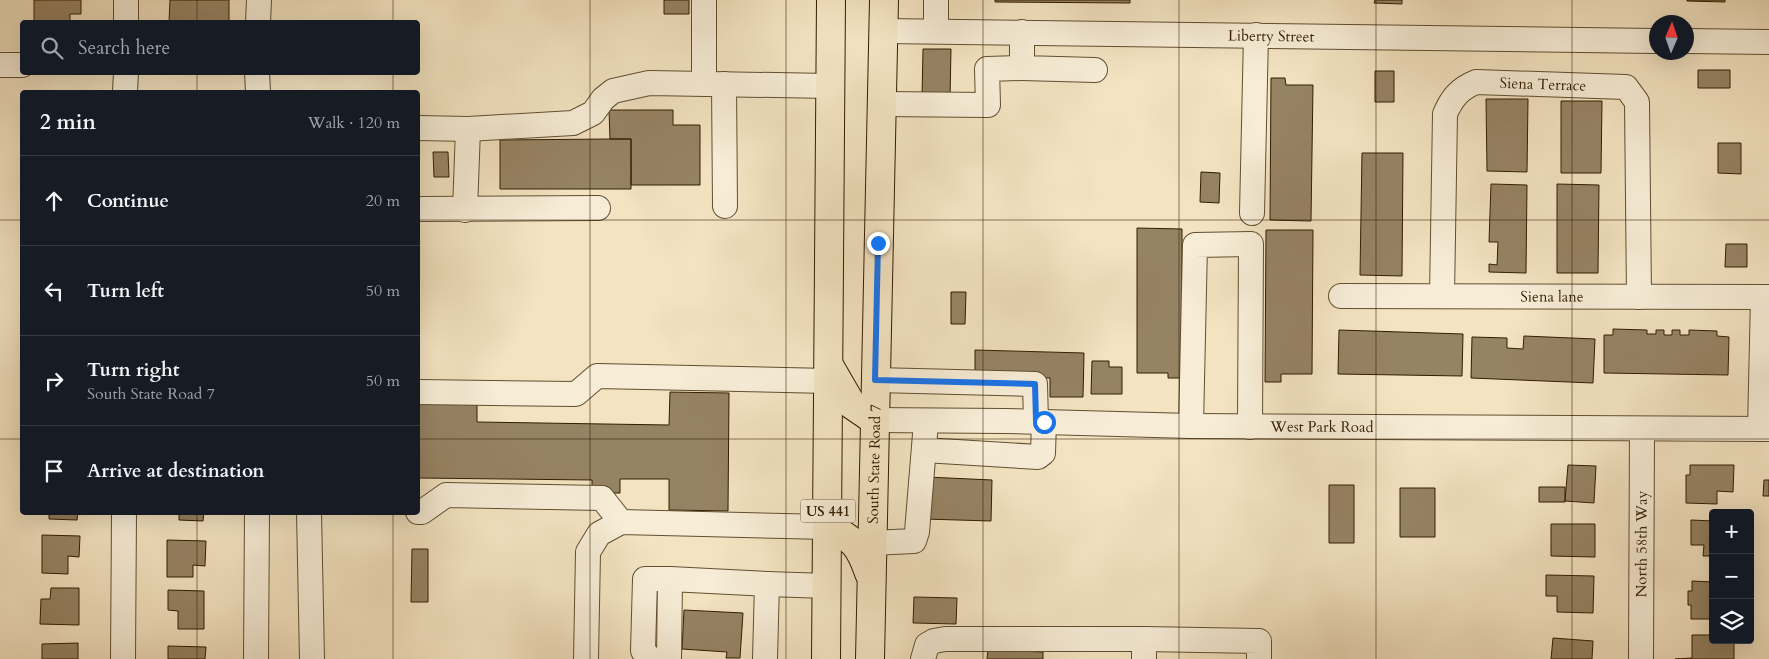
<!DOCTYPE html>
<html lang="en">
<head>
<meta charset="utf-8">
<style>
  :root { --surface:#171b24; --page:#20242c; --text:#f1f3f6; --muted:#9ea1a6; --line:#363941 }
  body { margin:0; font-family:Cardo,serif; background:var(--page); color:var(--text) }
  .controls { position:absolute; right:15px; bottom:15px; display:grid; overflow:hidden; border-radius:5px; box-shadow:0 5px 20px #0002 }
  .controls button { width:45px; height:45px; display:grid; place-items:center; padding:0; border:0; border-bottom:1px solid var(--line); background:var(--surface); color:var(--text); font:25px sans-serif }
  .compass { position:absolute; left:1649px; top:15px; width:45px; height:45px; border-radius:50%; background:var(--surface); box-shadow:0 5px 20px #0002; rotate:2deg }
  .stop { position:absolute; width:15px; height:15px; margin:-11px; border:4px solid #1a73e8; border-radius:50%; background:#fff }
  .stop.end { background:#1a73e8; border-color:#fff; box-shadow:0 1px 5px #0008 }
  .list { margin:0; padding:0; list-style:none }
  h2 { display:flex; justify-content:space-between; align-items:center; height:65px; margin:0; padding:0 20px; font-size:21px }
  h2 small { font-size:16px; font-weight:400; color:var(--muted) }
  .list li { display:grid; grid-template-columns:32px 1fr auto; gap:15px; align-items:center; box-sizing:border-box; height:90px; padding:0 20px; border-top:1px solid var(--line) }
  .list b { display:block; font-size:19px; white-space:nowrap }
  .list p { margin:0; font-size:16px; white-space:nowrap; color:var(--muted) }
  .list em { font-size:16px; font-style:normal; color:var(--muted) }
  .icon { flex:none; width:28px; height:28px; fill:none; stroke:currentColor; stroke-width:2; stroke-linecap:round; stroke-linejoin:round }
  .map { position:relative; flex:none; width:1769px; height:659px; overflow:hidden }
  .search { position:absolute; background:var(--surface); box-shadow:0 5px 20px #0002; left:20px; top:20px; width:400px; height:55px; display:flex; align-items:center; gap:12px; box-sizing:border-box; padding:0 18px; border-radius:5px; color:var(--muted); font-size:19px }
  .panel { position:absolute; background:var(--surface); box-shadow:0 5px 20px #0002; left:20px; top:90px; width:400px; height:425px; border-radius:5px }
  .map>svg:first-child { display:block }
</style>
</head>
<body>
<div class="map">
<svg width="1769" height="659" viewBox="0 0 1769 659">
  <rect width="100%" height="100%" fill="#f3e3c1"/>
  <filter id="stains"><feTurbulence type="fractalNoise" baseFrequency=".004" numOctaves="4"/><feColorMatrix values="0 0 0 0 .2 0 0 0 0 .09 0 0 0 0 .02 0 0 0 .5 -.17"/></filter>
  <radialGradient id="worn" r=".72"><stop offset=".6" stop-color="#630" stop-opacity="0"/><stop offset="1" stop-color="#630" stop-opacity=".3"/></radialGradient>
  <path fill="#968364" stroke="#321c00" d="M34,0h47v14h-11v8h-36z
    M170,0h59v22h-60z
    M664,0h25v14h-25z
    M995,0h135v3l-135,-1z
    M1375,0h27v4l-28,-1z
    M1687,0h38v2l-38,-1z
    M923,49h28l-1,49 -28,-1z
    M1698,70h32v18h-32z
    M1375,71h19v31h-19z
    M1271,78h14l1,7h27l-2,136 -41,-1z
    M1486,99h42l-1,73 -40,-1z
    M1561,101h41l-1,72h-40z
    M609,110h64v15h27v60h-69v-46h-21z
    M610,139h21v50h-131v-49z
    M1718,143h23v31l-23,-1z
    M433,152h15l1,25h-15z
    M1362,153h41l-1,123 -42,-1z
    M1201,172l19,1 -1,30 -19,-1z
    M1491,184l36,1 -1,88 -37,-1v-8l8,1 1,-23h-9z
    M1557,184l42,1 -1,88h-41z
    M1137,228l45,1v149h-14v-5h-31z
    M1266,230h47l-1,144h-31v8h-16z
    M1726,244h21v23h-22z
    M951,292h15l-1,32h-14z
    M1613,329l34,1v4h9v-4h8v5h8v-5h8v5h9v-5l28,1v5l12,1 -1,38 -124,-2v-38h9z
    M1339,330l124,4 -1,42 -124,-2z
    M1524,336l71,3 -2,44 -122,-5 1,-41 35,1v10l16,1z
    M975,350l109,3 -1,44h-33v-19l-75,-2z
    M1092,361h17v6h13v27h-31z
    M670,392l59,1 -1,118 -59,-1v-31h-49v14h-28v-13l-174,-2v-77l59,1v20l192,3z
    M1568,465l28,1 -2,37 -29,-2z
    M1690,465h44l-1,27 -16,-1v13l-31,-1v-28h4z
    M926,477l66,3 -1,41 -67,-2z
    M1764,480h5v16h-6z
    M1329,485h25v58h-25z
    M1539,487h26v15h-26z
    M1400,488h35v49h-35z
    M49,512h29l-1,8 -28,-1z
    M179,512h25l-1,9 -24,-1z
    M1691,520l22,1v35h-10l1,-11h-13z
    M1551,524h44v33l-44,-1z
    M42,535l38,1 -1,21 -11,-1v18l-26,-1z
    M167,540l39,1 -1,25 -12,-1v12h-26z
    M412,549h16v53h-17z
    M1546,575l48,1 -1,37 -36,-1v-16h-11z
    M1692,581l21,1v37h-22v-14h-3v-14h4z
    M51,588h28v37l-39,-1 1,-25h9z
    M168,590l36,1v38h-26v-18l-10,-1z
    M914,597l43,1 -1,26 -43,-1z
    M684,610l59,3 -3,45h-14l1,-6 -45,-3z
    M1692,635h21v5h21v19h-59l17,-1z
    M1553,638l40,3 -1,18h-41z
    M78,643v16h-36v-15z
    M168,646l38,1 -1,12h-37z
    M988,650l55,2v7h-56z"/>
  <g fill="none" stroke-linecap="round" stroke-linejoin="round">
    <g stroke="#624e30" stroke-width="26">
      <g id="minor">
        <path d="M704,0v83"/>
        <path d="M126,22v-22"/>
        <path d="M258,22l1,-22"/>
        <path id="s1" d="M883,31l773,10"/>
        <path d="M936,31v-31"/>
        <path d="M1022,32v36l73,2"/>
        <path d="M1686,41l83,1"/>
        <path d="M0,65h22"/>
        <path d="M257,72l1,20"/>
        <path d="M724,84l1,122"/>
        <path d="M125,92l1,-20"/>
        <path d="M881,104l107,1 -1,-36 35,-1"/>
        <path d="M418,128l50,1 105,-6 20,-10 10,-14 10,-8 36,-8 181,3"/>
        <path d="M418,209l180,-1"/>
        <path d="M465,210l3,-81"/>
        <path d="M1252,213l4,-178"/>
        <path id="s2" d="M1341,296l428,1"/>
        <path id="s3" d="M1442,296l3,-182c7,-16 14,-25 31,-32l150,5 11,15 2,195"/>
        <path d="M875,380l160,4 1,37"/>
        <path d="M418,392l158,2 21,-18 232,5"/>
        <path id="s4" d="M874,420l131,1 186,5 578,3"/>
        <path d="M1191,426l4,-181 56,-1 -1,183"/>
        <path d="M1760,429l3,-132"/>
        <path d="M924,450l114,7 5,-4 1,-31"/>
        <path d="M309,512l3,147"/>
        <path d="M418,512h4l24,-17 156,3 19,24"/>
        <path d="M872,543l42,-2 3,-9 9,-110"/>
        <path d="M123,659l1,-147"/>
        <path d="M256,659l1,-147"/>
        <path d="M586,659l2,-107 11,-18 22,-12 206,5"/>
        <path d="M651,659l-8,-8 2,-72h25"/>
        <path d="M669,659l1,-80 97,5"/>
        <path d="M765,659l2,-75 60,2"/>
        <path d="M923,659l4,-14 7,-4 11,-2h199"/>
        <path d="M1144,659v-20l115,2v18"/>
        <path id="s5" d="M1641,659l1,-230"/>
      </g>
    </g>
    <g stroke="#321c00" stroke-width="30">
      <g id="major">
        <path d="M830,367l22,38 22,15"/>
        <path d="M827,527c27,11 33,20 42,46"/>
        <path d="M826,659l5,-659"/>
        <path id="s6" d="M870,659l14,-659"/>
      </g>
    </g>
    <use href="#minor" stroke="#f7edd7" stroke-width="24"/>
    <use href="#major" stroke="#f3e3c1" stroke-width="28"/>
  </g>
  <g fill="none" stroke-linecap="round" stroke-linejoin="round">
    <path stroke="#1a73e8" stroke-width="6" d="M878,243l-3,137 160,4 1,37 8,1"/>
  </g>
  <path fill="none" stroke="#321c00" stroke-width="1" stroke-opacity="0.55" d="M197,0v22M393,0v22M590,0v659M786,0v659M983,0v659M1179,0v659M1376,0v659M1572,0v659M197,72v20M393,72v20M0,220h22M418,220h1351M0,439h22M418,439h1351M197,512v147M393,512v147"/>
  <g text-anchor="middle" stroke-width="4" stroke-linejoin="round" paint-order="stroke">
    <rect fill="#f7edd7" stroke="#6d5b40" stroke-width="1" x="800.5" y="499.5" width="55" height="23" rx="4"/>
    <g font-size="14" font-weight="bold" fill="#321c00">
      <text x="828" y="516">US 441</text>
    </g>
    <g font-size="15" fill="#321c00" stroke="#f7edd7">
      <text dy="5" stroke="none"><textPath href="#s1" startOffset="388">Liberty Street</textPath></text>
      <text dy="5" stroke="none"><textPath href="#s3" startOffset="295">Siena Terrace</textPath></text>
      <text dy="5" stroke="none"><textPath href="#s2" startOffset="211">Siena lane</textPath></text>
      <text dy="5" stroke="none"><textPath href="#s4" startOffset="448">West Park Road</textPath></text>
      <text dy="5" stroke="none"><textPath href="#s6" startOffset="195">South State Road 7</textPath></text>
      <text dy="5" stroke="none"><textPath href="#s5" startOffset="115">North 58th Way</textPath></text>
    </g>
  </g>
  <rect width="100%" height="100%" filter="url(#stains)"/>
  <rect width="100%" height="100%" fill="url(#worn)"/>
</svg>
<div class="controls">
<button>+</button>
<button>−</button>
<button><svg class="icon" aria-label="layers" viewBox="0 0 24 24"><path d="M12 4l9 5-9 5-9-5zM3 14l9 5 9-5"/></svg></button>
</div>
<svg class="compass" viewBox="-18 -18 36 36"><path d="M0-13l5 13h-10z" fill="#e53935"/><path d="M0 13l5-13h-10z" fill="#9ea1a6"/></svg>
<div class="stop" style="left:1044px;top:422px"></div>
<div class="stop end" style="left:878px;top:243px"></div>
<div class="search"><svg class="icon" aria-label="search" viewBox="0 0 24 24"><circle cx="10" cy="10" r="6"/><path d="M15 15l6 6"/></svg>Search here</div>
<section class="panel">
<h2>2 min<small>Walk · 120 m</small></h2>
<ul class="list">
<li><svg class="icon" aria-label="ahead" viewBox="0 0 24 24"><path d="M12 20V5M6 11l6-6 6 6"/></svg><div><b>Continue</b></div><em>20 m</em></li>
<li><svg class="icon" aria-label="left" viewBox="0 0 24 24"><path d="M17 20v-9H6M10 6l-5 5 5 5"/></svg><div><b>Turn left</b></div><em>50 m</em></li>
<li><svg class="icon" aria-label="right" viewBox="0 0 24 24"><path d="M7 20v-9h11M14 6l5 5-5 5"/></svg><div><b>Turn right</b><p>South State Road 7</p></div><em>50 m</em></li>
<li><svg class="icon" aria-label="arrive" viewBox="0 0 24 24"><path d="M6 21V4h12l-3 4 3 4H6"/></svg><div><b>Arrive at destination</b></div></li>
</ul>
</section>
</div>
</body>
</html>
